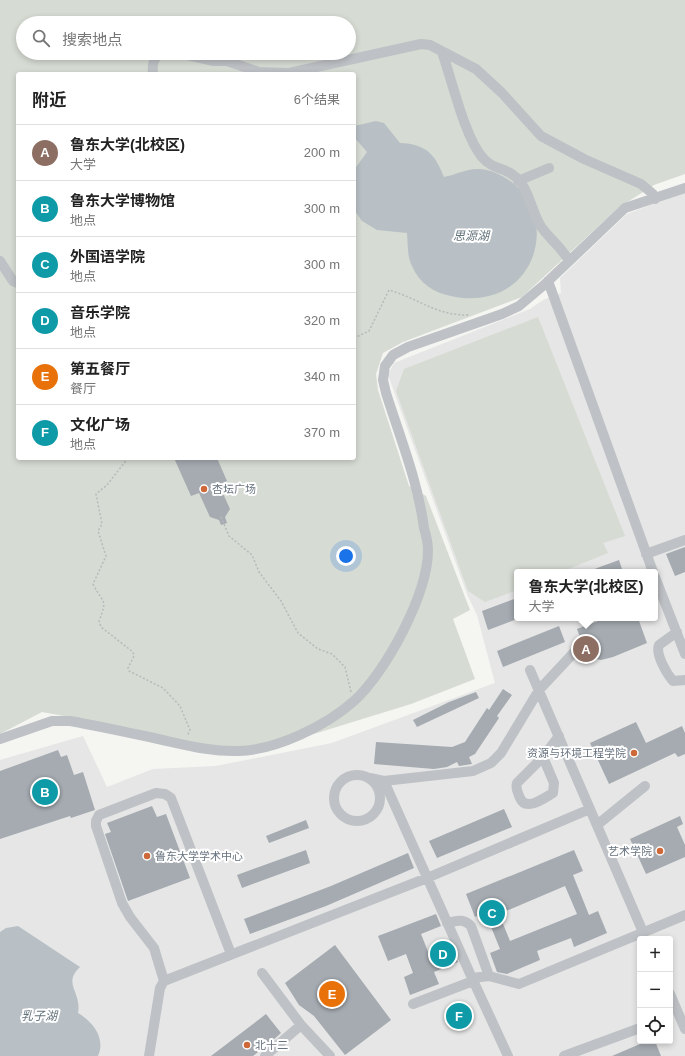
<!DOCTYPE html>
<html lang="zh">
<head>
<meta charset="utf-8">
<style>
  :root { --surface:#fff; --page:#f6f6f6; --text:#222; --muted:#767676; --line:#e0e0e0; --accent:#ce6839 }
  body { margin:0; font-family:Arial,"Noto Sans SC",sans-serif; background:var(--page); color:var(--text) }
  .controls { position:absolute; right:12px; bottom:12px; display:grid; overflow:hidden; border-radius:4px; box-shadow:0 2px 6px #0003 }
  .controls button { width:36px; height:36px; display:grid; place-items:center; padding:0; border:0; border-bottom:1px solid var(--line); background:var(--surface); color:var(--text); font:20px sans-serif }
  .you { position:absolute; left:346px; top:556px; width:14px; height:14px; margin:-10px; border:3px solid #fff; border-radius:50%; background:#1a73e8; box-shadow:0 0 0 6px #1a73e833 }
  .badge { display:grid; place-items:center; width:26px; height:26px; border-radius:50%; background:var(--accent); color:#fff; font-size:13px; font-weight:700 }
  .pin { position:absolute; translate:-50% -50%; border:2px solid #fff; box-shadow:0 1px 4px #0006 }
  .popup { position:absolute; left:514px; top:569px; width:144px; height:52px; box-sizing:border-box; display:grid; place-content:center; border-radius:4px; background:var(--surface); filter:drop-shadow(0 1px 3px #0005); font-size:13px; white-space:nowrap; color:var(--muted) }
  .popup b { font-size:15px; color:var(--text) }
  .popup::after { content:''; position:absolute; left:50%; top:100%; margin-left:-8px; border:8px solid transparent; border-top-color:var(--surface) }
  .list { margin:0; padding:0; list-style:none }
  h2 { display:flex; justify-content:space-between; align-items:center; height:52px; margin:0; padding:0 16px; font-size:17px }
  h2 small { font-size:13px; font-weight:400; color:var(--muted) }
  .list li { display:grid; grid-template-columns:26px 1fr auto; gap:12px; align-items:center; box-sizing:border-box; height:56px; padding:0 16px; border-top:1px solid var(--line) }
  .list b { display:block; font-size:15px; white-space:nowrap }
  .list p { margin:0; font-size:13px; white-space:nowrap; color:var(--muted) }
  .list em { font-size:13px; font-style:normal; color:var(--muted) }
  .icon { flex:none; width:22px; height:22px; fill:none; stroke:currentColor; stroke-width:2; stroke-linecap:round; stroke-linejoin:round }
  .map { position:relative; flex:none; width:685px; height:1056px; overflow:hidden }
  .search { position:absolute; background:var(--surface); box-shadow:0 2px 6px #0003; left:16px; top:16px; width:340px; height:44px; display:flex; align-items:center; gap:10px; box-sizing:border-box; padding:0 14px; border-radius:22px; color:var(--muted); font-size:15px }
  .panel { position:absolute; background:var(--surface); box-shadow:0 2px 6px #0003; left:16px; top:72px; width:340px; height:388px; border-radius:4px }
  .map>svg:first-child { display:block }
</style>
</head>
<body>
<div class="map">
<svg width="685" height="1056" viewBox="0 0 685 1056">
  <rect width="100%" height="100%" fill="#f5f5f2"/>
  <path fill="#e5e6e5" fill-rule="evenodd" d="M685,192v864h-685v-296l83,-24 24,51 46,-18 63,-3 116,-23 163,-60 -18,-68 -10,-21 -79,-219 6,-12 136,-54 13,-9 18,-7 -1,-15 67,-64zM517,572h138v46h-138zM640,939h30v102h-30z"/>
  <path fill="#d6dbd3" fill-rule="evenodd" d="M0,0h685v174l-31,11 -36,23 -96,89 -119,45 -20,11 -7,21 2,16 31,96 17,10 44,114 -17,9 22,60 -64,25 -94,29 -58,15 -59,-3 -69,-17 -89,-16 -42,22zM23,23h326v30h-326zM18,74h336v384h-336z
    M538,317l87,219 -22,7 5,10 -47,19h-44v18l-32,12 -17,-11 -72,-200 8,-22z"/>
  <path fill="#b8c0c5" d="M376,121l8,2 16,20c26,1 35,11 44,34 11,-2 22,-8 33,-8 14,-1 34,10 43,21 2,3 3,7 5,11 3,8 9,16 11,25 2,9 0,21 -3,30 -13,35 -47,48 -82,40 -17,-3 -32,-13 -39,-30 -5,-9 -4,-22 -5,-33l-30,-3 -15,-9 -7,-10 -1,-41 13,-18 -13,-15v-11z
    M18,926l62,41c-18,17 2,25 -2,46 15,9 28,25 20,43h-98v-124l6,-4z"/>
  <path fill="#a5abb1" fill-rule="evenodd" d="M174,458h43l10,23 -8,4 11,24 -5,8 2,6 -6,2 -2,-5 -9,-3 -11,-24 -8,3z
    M685,547v25l-10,4 -9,-22z
    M619,560l4,12h-34v-1z
    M517,598v21l-29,11 -6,-19z
    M606,618h32l9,25 -34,14 -12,3 -10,-2 -6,-4 1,-10 -5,-4 -4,-11z
    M559,626l6,16 -62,25 -6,-16z
    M503,689l9,6 -15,21 2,2 -24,36 -6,3 3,7 -13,2 -2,-4 -10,5 -13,2 -60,-5 2,-22 76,5 13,-5 22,-34 2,2z
    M476,692l3,6 -62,29 -4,-7 36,-18z
    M636,722l10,21 36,-17 3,7v21l-7,3 -3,-4 -66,31 -19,-41z
    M58,750l3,7 6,-2 7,20 9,-3 12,38 -24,8 -1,-2 -70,23v-68z
    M152,806l5,11 9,-3 24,64 -62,23 -23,-67 6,-2 -4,-9z
    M504,809l8,18 -75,31 -8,-17z
    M680,816l3,8 -6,3 8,18v12l-39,17 -16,-35z
    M306,820l3,8 -40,15 -3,-7z
    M306,850l4,13 -68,25 -5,-13z
    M574,850l9,21 -10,4 16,40 9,-4 9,22 -33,14 -3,-9 -34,13 3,9 -33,14 -10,-2 -7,-19 10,-4 -15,-37 -10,5 -9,-23zM565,886l12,28 -67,27 -11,-27z
    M408,853l6,15 -88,38 -76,28 -6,-15 87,-33z
    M436,914l5,12 -20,8 8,20 21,-8 8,16 -24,10 5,12 -29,11 -6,-18 9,-4 -7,-19 -18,7 -10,-25z
    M335,945l56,75 -46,35 -31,-39 -15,-11 -14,-22z
    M266,1014l15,19 -10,9 -18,14h-42z
    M647,1041h8l6,15h-49z"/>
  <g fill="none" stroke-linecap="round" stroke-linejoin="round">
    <path stroke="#b8babc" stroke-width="1.5" stroke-dasharray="2 2" stroke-linecap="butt" d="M354,338l15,-7 20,-41c31,9 47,26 81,25
      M128,458l-21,27 -11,9 6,30 -4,7 8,25 -13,28c10,20 15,14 6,37l2,6 32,25 1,4 -6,12 1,3 34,17 17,18 10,24 -3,6
      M221,517l8,19 23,19 7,17 22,29 17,32 20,16 14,5 13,13 6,25"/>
    <path stroke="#bec1c5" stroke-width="10" d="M442,52c10,28 22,83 40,105 11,13 21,10 31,18 16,10 19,40 29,53 9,12 20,20 27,33
      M178,53l36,8h13l32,11 30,1 132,-29 9,1 46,24 26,24 39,43 43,23 57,25 12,10 2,5
      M153,74c-1,-10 0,-16 9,-21
      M518,181l31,-13
      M0,261l13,20 5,2
      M548,281l105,291
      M646,554l39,-14
      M655,577l30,77
      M677,632l-18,13c-4,9 8,29 14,36l12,-1
      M530,670l116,269
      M0,739l52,-18h18c28,5 56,11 84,17 28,6 55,14 85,13 37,-1 87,-25 115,-50 32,-29 74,-107 74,-151 0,-7 -2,-15 -4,-22 -6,-46 -24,-91 -38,-135l-3,-13 2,-14 8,-11 15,-8 94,-33 17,-8 25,-21 81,-77 60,-20
      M543,757l11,26 -1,10c-9,5 -27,19 -33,5 -2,-5 -5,-9 -3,-15l26,-26 16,-21
      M334 798a23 23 0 1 1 46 0a23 23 0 1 1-46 0Z
      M370,778l14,3 89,-10 18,-8 10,-10 38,-63 41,-44
      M384,781l88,197 36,78
      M597,825l48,-39
      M447,923c10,-2 16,-5 24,3l18,50
      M262,973l39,52 29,31
      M472,978l17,-2 30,8 166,-69
      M164,981l-10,-33 -24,-31 -8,-14 -26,-77v-5l3,-6 57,-22 9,1 6,4 60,156
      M670,994l15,35
      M413,1004l60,-23
      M149,1056l11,-68 4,-7 263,-103 163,-69
      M265,1056l36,-31
      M564,1056l76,-28"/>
  </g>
  <g fill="#ce6839" stroke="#fff" stroke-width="1.5">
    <circle cx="204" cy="489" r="4"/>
    <circle cx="634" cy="753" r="4"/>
    <circle cx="660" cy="851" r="4"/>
    <circle cx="147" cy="856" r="4"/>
    <circle cx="247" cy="1045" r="4"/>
  </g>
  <g text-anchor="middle" stroke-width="4" stroke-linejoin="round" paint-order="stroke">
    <g font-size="11" fill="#67737f" stroke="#fff" text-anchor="start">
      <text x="212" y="493">杏坛广场</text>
      <text x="626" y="757" text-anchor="end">资源与环境工程学院</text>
      <text x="652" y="855" text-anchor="end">艺术学院</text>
      <text x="155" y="860">鲁东大学学术中心</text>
      <text x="255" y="1049">北十二</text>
    </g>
    <g font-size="12" font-style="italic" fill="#63737c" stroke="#fff">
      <text x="471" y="240">思源湖</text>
      <text x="39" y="1020">乳子湖</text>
    </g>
  </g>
</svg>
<div class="controls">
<button>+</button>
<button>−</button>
<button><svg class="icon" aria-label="locate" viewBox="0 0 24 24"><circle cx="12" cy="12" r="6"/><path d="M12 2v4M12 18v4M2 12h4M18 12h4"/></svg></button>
</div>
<div class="you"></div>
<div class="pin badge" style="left:586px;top:649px;background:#8d6e63">A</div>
<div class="popup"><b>鲁东大学(北校区)</b>大学</div>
<div class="pin badge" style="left:45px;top:792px;background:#0f9aa8">B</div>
<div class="pin badge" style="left:492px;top:913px;background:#0f9aa8">C</div>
<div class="pin badge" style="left:443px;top:954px;background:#0f9aa8">D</div>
<div class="pin badge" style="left:332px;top:994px;background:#e8710a">E</div>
<div class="pin badge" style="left:459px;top:1016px;background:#0f9aa8">F</div>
<div class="search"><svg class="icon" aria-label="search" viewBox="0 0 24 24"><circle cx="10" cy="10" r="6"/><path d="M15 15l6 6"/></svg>搜索地点</div>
<section class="panel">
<h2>附近<small>6个结果</small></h2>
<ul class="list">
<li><span class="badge" style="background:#8d6e63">A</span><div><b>鲁东大学(北校区)</b><p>大学</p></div><em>200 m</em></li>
<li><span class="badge" style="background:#0f9aa8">B</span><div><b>鲁东大学博物馆</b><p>地点</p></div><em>300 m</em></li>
<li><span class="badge" style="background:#0f9aa8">C</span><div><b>外国语学院</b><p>地点</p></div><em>300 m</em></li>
<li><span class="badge" style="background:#0f9aa8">D</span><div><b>音乐学院</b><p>地点</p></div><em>320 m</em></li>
<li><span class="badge" style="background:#e8710a">E</span><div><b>第五餐厅</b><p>餐厅</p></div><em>340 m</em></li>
<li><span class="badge" style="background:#0f9aa8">F</span><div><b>文化广场</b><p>地点</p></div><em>370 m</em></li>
</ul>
</section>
</div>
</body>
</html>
